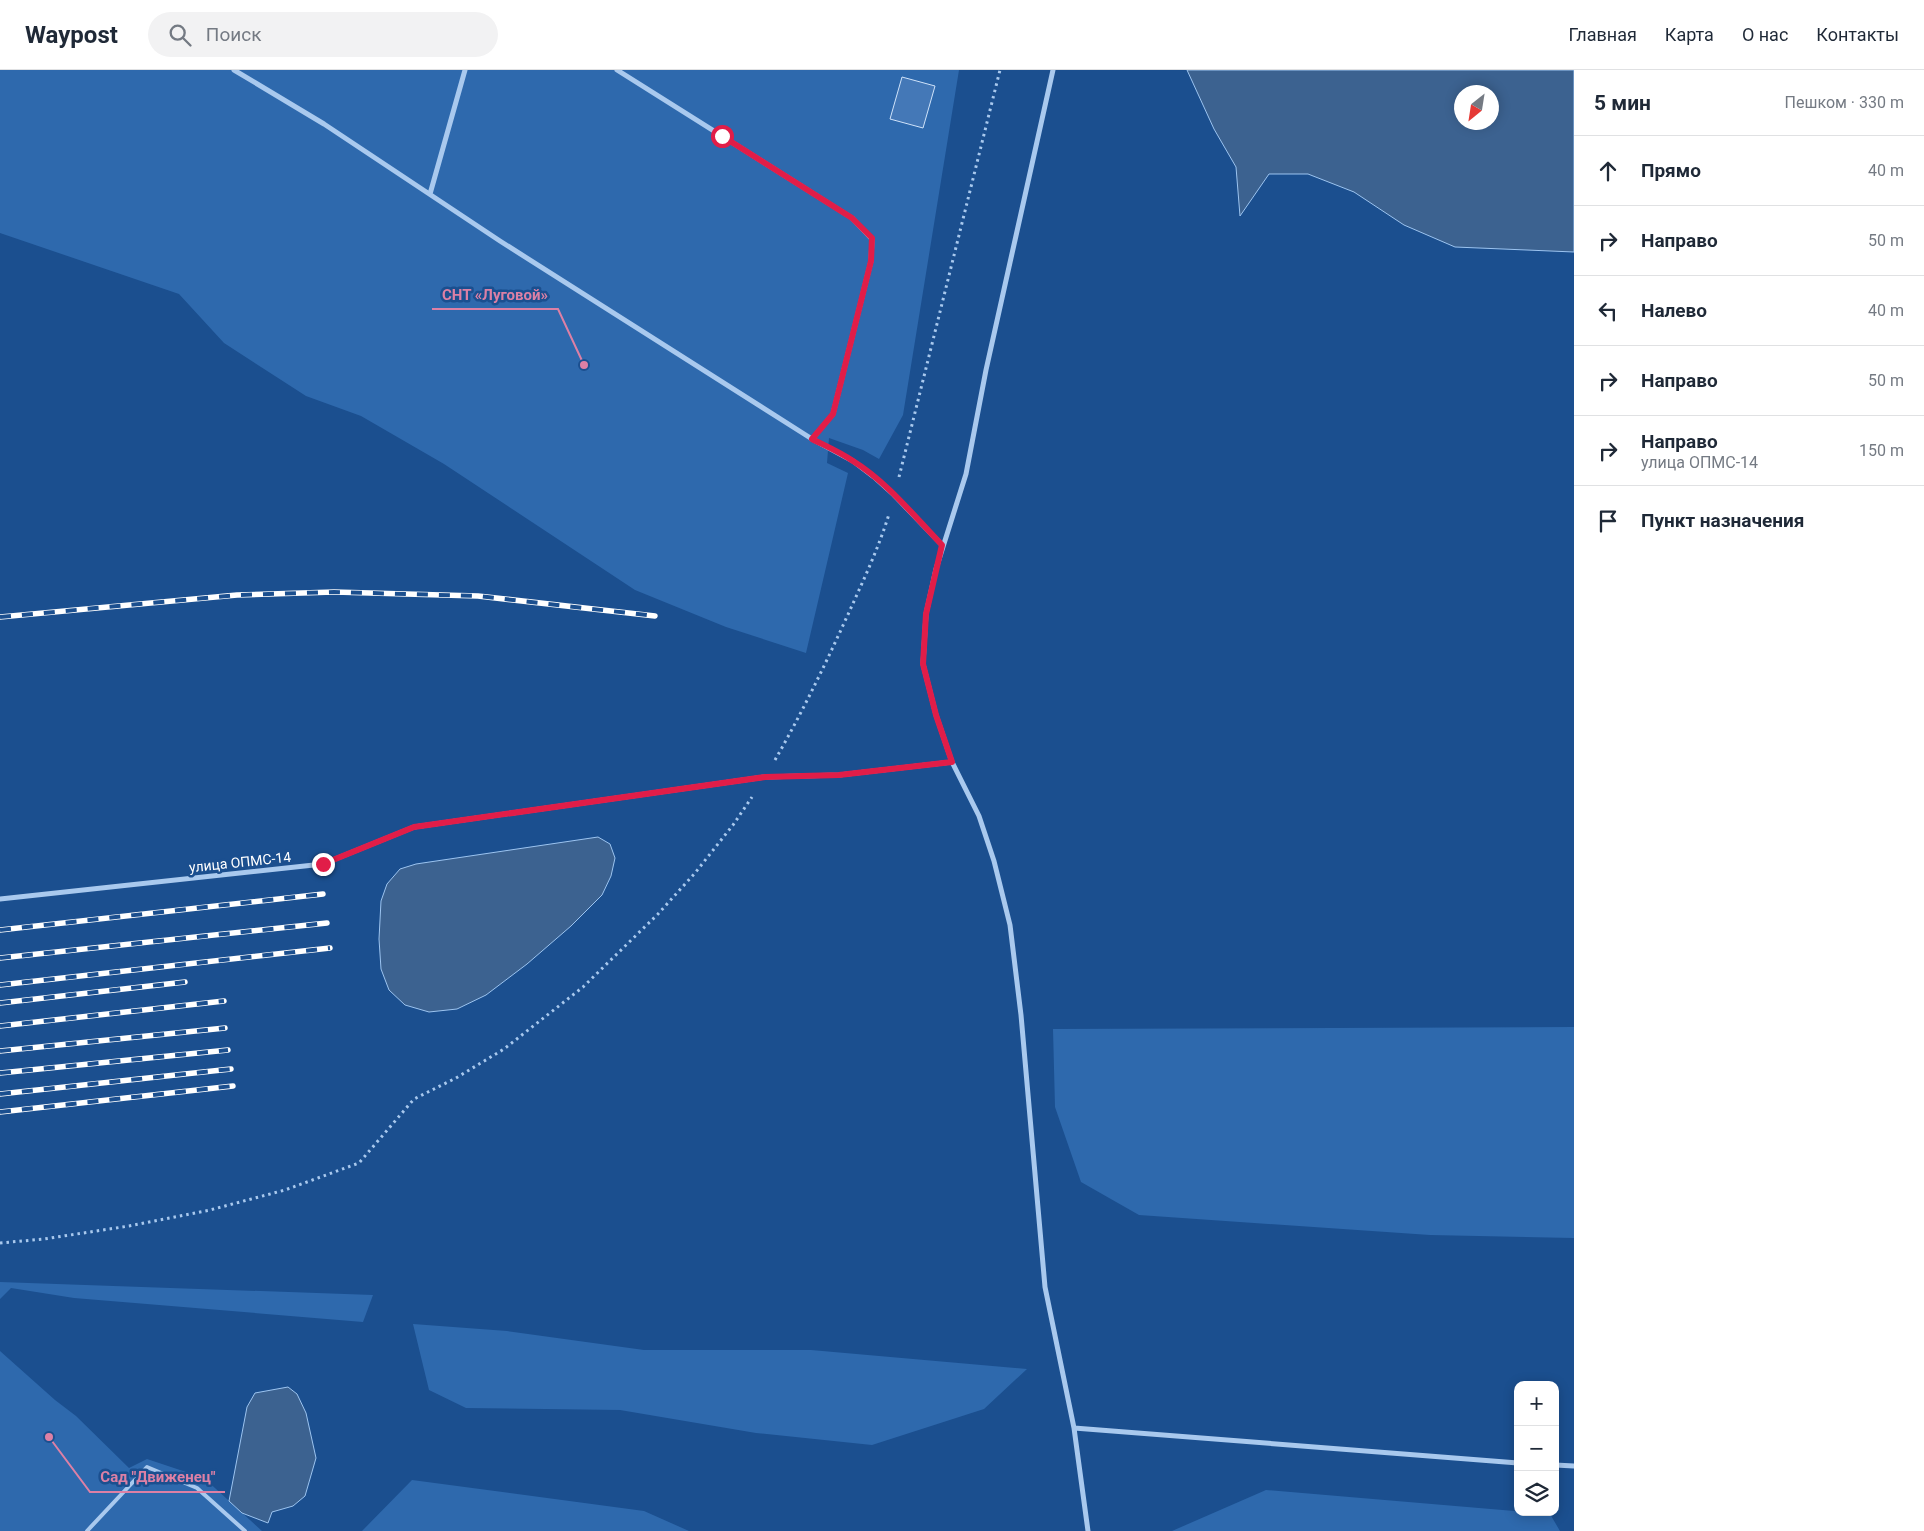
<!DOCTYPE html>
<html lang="ru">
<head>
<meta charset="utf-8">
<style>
  :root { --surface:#fff; --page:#f2f2f3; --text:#1f2937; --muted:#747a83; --line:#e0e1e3 }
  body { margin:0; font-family:Roboto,sans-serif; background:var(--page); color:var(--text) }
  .controls { position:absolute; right:15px; bottom:15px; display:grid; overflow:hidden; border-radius:10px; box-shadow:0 2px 12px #0003 }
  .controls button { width:45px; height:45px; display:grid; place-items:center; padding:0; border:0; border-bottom:1px solid var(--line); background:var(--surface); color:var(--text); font:25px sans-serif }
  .compass { position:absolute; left:1454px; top:15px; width:45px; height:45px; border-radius:50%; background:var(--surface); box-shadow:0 2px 12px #0003; rotate:210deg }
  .stop { position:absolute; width:15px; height:15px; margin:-11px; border:4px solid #e11d48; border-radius:50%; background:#fff }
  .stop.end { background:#e11d48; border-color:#fff; box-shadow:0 1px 5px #0008 }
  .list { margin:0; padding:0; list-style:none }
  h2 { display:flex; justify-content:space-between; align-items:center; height:65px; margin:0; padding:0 20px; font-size:21px }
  h2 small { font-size:16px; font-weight:400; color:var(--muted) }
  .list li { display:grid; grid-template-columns:32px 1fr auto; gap:15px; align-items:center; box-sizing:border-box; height:70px; padding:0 20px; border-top:1px solid var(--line) }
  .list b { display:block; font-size:19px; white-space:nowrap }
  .list p { margin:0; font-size:16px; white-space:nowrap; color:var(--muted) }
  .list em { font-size:16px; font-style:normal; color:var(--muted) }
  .icon { flex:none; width:28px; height:28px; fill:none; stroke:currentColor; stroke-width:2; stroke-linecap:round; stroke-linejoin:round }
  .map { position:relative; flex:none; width:1574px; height:1461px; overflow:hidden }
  header { display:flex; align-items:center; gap:30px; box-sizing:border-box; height:70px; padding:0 25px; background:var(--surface); border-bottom:1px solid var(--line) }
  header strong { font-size:24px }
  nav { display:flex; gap:28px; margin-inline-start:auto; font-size:18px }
  .search { width:350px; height:45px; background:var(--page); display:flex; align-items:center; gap:12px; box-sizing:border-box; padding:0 18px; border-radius:28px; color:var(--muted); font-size:19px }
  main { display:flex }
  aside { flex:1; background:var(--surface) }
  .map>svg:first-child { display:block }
</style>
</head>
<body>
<header>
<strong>Waypost</strong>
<div class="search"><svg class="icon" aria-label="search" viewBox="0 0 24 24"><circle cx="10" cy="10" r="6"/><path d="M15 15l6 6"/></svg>Поиск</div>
<nav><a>Главная</a><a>Карта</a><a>О нас</a><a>Контакты</a></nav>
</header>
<main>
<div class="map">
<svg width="1574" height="1461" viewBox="0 0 1574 1461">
  <rect width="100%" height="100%" fill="#1b4f8f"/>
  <path fill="#2e69ad" d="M0,0h959l-56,345 -24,44 -16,-9 -34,-12 -2,25 21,10 -42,180 -80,-26 -91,-37 -191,-126 -83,-48 -55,-20 -82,-53 -45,-49 -179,-61z
    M1574,957v211l-144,-3 -291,-20 -58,-33 -26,-75 -2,-78z
    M0,1212l373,13 -10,27 -289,-24 -63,-10 -11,11z
    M413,1254l94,7 137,19h167l216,19 -43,40 -112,36 -116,-12 -136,-23 -154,-2 -37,-18z
    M0,1281l55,49 21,16 53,52 18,-9 57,19 58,53h-262z
    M412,1410l232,31 45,20h-327z
    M1266,1420l284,24 10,17h-388z"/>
  <path fill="#3c6290" stroke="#9cc4f0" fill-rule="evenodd" d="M1187,0h387v182l-119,-5 -51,-22 -50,-33 -46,-18h-39l-29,42 -4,-49 -22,-38zM1462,22h30v30h-30z
    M598,767l12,7 5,14 -4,18 -9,19 -31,31 -44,38 -41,31 -29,14 -28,3 -24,-7 -16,-15 -8,-21 -2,-30 2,-38 6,-17 13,-15 16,-5z
    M288,1317l9,7 9,19 10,45 -11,38 -12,10 -21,6 -4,11 -26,-10 -13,-12 18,-94 8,-14z"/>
  <path fill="#4478b7" stroke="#cfe3fa" d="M902,7l33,9 -12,42 -33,-9z"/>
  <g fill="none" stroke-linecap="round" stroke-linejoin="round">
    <path stroke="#a9c9ee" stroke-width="3" stroke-dasharray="2.5 4" stroke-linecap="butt" d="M899,407l101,-407
      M775,690c28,-49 52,-99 75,-150 14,-31 29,-63 39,-96
      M0,1173l44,-4 85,-13 81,-16 75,-20 74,-27 55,-64 42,-21 48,-29 79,-62 75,-73 37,-41 38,-48 19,-28"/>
    <path stroke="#a9c9ee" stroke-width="4" d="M87,1461l60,-64 50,21 48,43"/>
    <path stroke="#a9c9ee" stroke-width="5" d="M234,0l90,54 176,117 312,198 41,22 21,16 20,18 48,50
      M617,0l235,148 20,21 -1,22 -38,153 -21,25
      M1053,0l-67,300 -20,104 -30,95 -10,45 -3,50 13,51 16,47 27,54 15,45 16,64 11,90 24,272 29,141 14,103
      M430,124l35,-124
      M0,829l323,-35 91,-37 351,-50 74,-2 113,-13
      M1074,1358l444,35
      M1555,1395l19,1"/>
    <g stroke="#fff" stroke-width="5.5">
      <path id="rail" d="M0,547l237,-22 97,-3 144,4 177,20
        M0,860l323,-36
        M0,888l327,-35
        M0,915l330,-37
        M0,933l185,-21
        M0,956l224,-25
        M0,981l225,-23
        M0,1003l228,-23
        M0,1024l231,-25
        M0,1042l233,-26"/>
    </g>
    <use href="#rail" stroke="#1b4f8f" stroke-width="4" stroke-dasharray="11" stroke-linecap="butt"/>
  </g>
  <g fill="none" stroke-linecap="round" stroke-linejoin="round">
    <path stroke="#e11d48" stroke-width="6" d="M323,794l91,-37 351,-50 74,-2 113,-13 -16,-47 -13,-51 3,-50 16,-69c-28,-29 -55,-63 -89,-84 -13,-9 -27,-15 -41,-22l21,-25 38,-153 1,-23 -20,-20 -130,-82"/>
  </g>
  <g text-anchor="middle" stroke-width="5" stroke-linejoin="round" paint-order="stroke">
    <g font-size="14" fill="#fff" stroke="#1b4f8f">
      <text transform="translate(240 792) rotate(-6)" y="5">улица ОПМС-14</text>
    </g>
  </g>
  <path fill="none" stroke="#dd80a5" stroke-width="2" d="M584 295L558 239H432M49 1367L90 1422H225"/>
  <g fill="#dd80a5" stroke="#1b4f8f" stroke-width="2">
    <circle cx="584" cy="295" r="5"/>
    <circle cx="49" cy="1367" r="5"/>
  </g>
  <g font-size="15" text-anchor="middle" font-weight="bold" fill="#dd80a5" stroke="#1b4f8f" stroke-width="5" stroke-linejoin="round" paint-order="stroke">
    <text x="495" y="230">СНТ «Луговой»</text>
    <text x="158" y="1412">Сад "Движенец"</text>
  </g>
</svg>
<div class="controls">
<button>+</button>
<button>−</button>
<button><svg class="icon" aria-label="layers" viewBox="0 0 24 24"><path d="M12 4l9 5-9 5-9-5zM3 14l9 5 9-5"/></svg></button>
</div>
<svg class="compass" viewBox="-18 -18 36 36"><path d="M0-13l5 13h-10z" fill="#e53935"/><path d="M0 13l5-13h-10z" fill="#747a83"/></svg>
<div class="stop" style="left:722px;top:66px"></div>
<div class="stop end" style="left:323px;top:794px"></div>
</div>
<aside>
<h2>5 мин<small>Пешком · 330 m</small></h2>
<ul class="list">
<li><svg class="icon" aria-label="ahead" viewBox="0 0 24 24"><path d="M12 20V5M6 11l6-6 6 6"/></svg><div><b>Прямо</b></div><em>40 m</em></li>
<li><svg class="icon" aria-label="right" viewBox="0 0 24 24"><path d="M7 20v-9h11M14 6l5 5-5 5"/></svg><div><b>Направо</b></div><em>50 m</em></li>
<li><svg class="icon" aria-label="left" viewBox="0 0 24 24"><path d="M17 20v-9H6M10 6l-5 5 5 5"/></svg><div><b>Налево</b></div><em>40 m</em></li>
<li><svg class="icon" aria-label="right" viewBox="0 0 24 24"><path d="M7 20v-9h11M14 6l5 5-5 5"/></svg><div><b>Направо</b></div><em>50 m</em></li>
<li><svg class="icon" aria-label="right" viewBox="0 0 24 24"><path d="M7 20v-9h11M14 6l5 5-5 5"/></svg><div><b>Направо</b><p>улица ОПМС-14</p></div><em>150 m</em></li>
<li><svg class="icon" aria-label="arrive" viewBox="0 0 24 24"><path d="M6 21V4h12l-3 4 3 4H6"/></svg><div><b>Пункт назначения</b></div></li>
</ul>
</aside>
</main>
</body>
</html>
